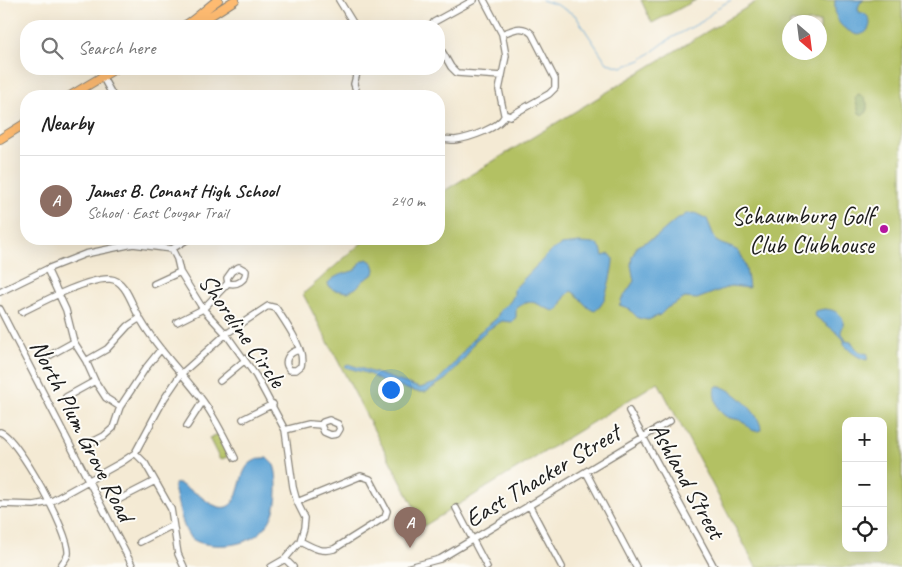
<!DOCTYPE html>
<html lang="en">
<head>
<meta charset="utf-8">
<style>
  :root { --surface:#fff; --page:#f2f2f2; --text:#222; --muted:#767676; --line:#e0e0e0; --accent:#7c3aed }
  body { margin:0; font-family:Caveat,sans-serif; background:var(--page); color:var(--text) }
  .controls { position:absolute; right:15px; bottom:15px; display:grid; overflow:hidden; border-radius:10px; box-shadow:0 5px 20px #0002 }
  .controls button { width:45px; height:45px; display:grid; place-items:center; padding:0; border:0; border-bottom:1px solid var(--line); background:var(--surface); color:var(--text); font:25px sans-serif }
  .compass { position:absolute; left:782px; top:15px; width:45px; height:45px; border-radius:50%; background:var(--surface); box-shadow:0 5px 20px #0002; rotate:152deg }
  .you { position:absolute; left:390px; top:389px; width:18px; height:18px; margin:-12px; border:4px solid #fff; border-radius:50%; background:#1a73e8; box-shadow:0 0 0 8px #1a73e833 }
  .badge { display:grid; place-items:center; width:32px; height:32px; border-radius:50%; background:var(--accent); color:#fff; font-size:16px; font-weight:700 }
  .pin { position:absolute; translate:-50% -41px; filter:drop-shadow(0 1px 2px #0008) }
  .pin::after { content:''; position:absolute; top:26px; width:18px; height:15px; background:inherit; clip-path:polygon(0 0,100% 0,50% 100%) }
  .list { margin:0; padding:0; list-style:none }
  h2 { display:flex; justify-content:space-between; align-items:center; height:65px; margin:0; padding:0 20px; font-size:21px }
  h2 small { font-size:16px; font-weight:400; color:var(--muted) }
  .list li { display:grid; grid-template-columns:32px 1fr auto; gap:15px; align-items:center; box-sizing:border-box; height:90px; padding:0 20px; border-top:1px solid var(--line) }
  .list b { display:block; font-size:19px; white-space:nowrap }
  .list p { margin:0; font-size:16px; white-space:nowrap; color:var(--muted) }
  .list em { font-size:16px; font-style:normal; color:var(--muted) }
  .icon { flex:none; width:28px; height:28px; fill:none; stroke:currentColor; stroke-width:2; stroke-linecap:round; stroke-linejoin:round }
  .map { position:relative; flex:none; width:902px; height:567px; overflow:hidden }
  .search { position:absolute; background:var(--surface); box-shadow:0 5px 20px #0002; left:20px; top:20px; width:425px; height:55px; display:flex; align-items:center; gap:12px; box-sizing:border-box; padding:0 18px; border-radius:20px; color:var(--muted); font-size:19px }
  .panel { position:absolute; background:var(--surface); box-shadow:0 5px 20px #0002; left:20px; top:90px; width:425px; height:155px; border-radius:20px }
  .map>svg:first-child { display:block }
</style>
</head>
<body>
<div class="map">
<svg width="902" height="567" viewBox="0 0 902 567">
  <rect width="100%" height="100%" fill="#fdfcf7"/>
  <filter id="ink" filterUnits="userSpaceOnUse"><feTurbulence type="fractalNoise" baseFrequency=".02" numOctaves="2"/><feDisplacementMap in="SourceGraphic" scale="10" xChannelSelector="R" yChannelSelector="G"/><feConvolveMatrix kernelMatrix="1 2 1 2 8 2 1 2 1" color-interpolation-filters="sRGB"/></filter>
  <filter id="wash" filterUnits="userSpaceOnUse"><feTurbulence type="fractalNoise" baseFrequency=".0096" numOctaves="4" result="noise"/><feDisplacementMap in="SourceGraphic" scale="20" xChannelSelector="R" yChannelSelector="G"/><feGaussianBlur stdDeviation="1.12" result="paint"/><feColorMatrix in="noise" values="0 0 0 0 0 0 0 0 0 0 0 0 0 0 0 0 0 1.4 0 .05"/><feComposite in="paint" operator="in"/></filter>
  <g filter="url(#wash)">
    <rect width="100%" height="100%" fill="#f4ead4"/>
    <path fill="#b3c164" stroke="#686e40" fill-rule="evenodd" d="M641,0h55l-44,23z
      M759,0h143v567h-146l-98,-185 -234,144 -121,-232 63,-55h73v-45zM790,22h30v30h-30zM846,421h37v127h-37z
      M218,434l11,22 -9,4 -11,-22z"/>
    <path fill="#8ea75a" stroke="#55623b" d="M858,94l5,2 4,7v9l-4,3 -4,-2 -4,-15z"/>
    <path fill="#61a5d6" stroke="#3e6079" d="M835,0h29l-4,3 -2,5 1,4c3,1 5,1 7,3 7,5 4,17 -4,19 -4,2 -8,0 -11,-2 -14,-6 -17,-17 -16,-32z
      M695,213l12,6 9,22c7,5 15,5 22,10 7,6 10,28 11,37l-18,-2 -34,13 -12,-1 -18,10 -7,7 -12,5 -10,-2 -10,-10 -9,-3 2,-1v-4l13,-19 -3,-16 1,-8 5,-11 19,-9 22,-19 4,-1 4,-3z
      M580,243l16,1 5,4 2,8 7,-2 3,4c1,7 -7,41 -12,47 -1,2 -4,4 -6,6 -10,-2 -15,-16 -24,-20l-6,6 -6,12 -4,2c-16,-3 -22,-17 -39,-2v8l-4,5 -10,-1 -13,8 -14,12 -10,17 -19,21 -20,13h-9l-13,-4 -10,-5 -8,1 -17,-10 -24,-7 3,-3 72,24 15,-5 16,-16 26,-33 19,-15 5,-10 9,-7 4,-7v-6l37,-38 10,-6z
      M367,259l6,4 2,6 -1,5 -10,6 -8,8 -8,4 -14,-2 -5,-3 -1,-4c8,-9 17,-9 28,-13l5,-8z
      M824,309c9,0 21,5 19,16 0,5 -3,4 -1,8 1,3 3,5 4,8l5,1 8,10 9,2 -1,6c-9,-2 -18,-9 -23,-16v-4c-9,-11 -19,-15 -30,-25l1,-4z
      M717,386c14,0 45,29 44,44 -10,4 -12,-4 -19,-9 -4,-2 -8,-2 -12,-3 -10,-3 -13,-11 -15,-21 -1,-5 -1,-7 2,-11z
      M262,458h5l7,7c3,8 3,18 3,26 0,39 -28,57 -64,54 -8,-1 -18,-2 -24,-9 -8,-11 -11,-35 -15,-48l1,-4 4,-1c6,5 14,8 20,12 5,4 11,9 17,11 23,9 22,-26 30,-38 4,-6 9,-8 16,-10z"/>
    <g fill="none" stroke-linecap="round" stroke-linejoin="round">
      <path stroke="#61a5d6" stroke-width="1" d="M542,0l15,5 18,10 32,48 15,4 19,-7 27,-20 35,-19 14,-13 14,-8"/>
    </g>
  </g>
  <g filter="url(#ink)">
    <g fill="none" stroke-linecap="round" stroke-linejoin="round">
      <g stroke="#888378" stroke-width="8">
        <path id="minor" d="M339,0l16,26
          M484,0l18,34 4,22 -7,34 5,24 6,2 39,-22 6,-6v-9l-23,-45c-10,-10 -19,-4 -30,0
          M431,26l3,-4 40,-22
          M439,46l12,21 6,6 45,3
          M102,76l11,20
          M358,96l-4,-12 4,-15
          M439,139c5,0 11,1 16,1 14,-2 45,-12 50,-25
          M172,249l16,-10
          M47,269l19,41 8,32 12,19 9,20 11,17 14,9
          M154,284l26,-12
          M0,292l47,-23 38,-15 48,-10 39,5 5,10 3,13 23,37 23,25 30,42 29,54 8,57 4,15 8,16 -1,10 -4,13 -15,18 -14,8
          M0,309l133,258
          M22,312c20,-10 67,-35 88,-33 15,1 21,23 27,34 17,33 45,59 66,88 13,18 22,37 32,57
          M177,322l26,-13 25,-26 -1,-5 5,-7 7,-4 7,4c0,9 -9,15 -18,12
          M45,358l29,-16
          M86,361l21,-12 21,-23 12,-8
          M220,381l24,-20
          M66,397l29,-16
          M629,411l85,156
          M243,419l30,-15
          M187,426l16,-25
          M285,430l24,-6 12,1 2,-3 6,-2 9,4 2,5 -3,5 -6,1 -7,-3 -3,-7
          M0,432c17,4 71,103 68,122 -1,4 -6,9 -8,13
          M88,444l16,-8 9,-8 7,-21 25,-38 16,-20
          M135,453l10,10 26,46 7,45 6,13
          M586,472l50,95
          M118,500l37,-19
          M297,502l64,-26 9,3 17,32 -2,6 -51,32c-13,4 -22,-2 -34,-8
          M0,504l34,1 16,-3 72,-40 13,-9 29,-54 17,-25 45,-40 42,-28 8,2c9,14 30,42 25,58l-5,4h-6c-8,-9 -1,-18 9,-20
          M529,505l33,62
          M456,508l31,59
          M140,542l33,-17
          M285,559l8,8
          M410,567l30,-8 230,-138"/>
      </g>
      <g stroke="#888378" stroke-width="10">
        <path id="major" d="M192,22l18,-6 25,-16
          M184,26c13,-7 22,-18 34,-26
          M70,96l45,-27
          M0,139l26,-16"/>
      </g>
      <use href="#minor" stroke="#fff" stroke-width="5.5"/>
      <use href="#major" stroke="#febb71" stroke-width="8"/>
    </g>
  </g>
  <circle fill="#b5179e" stroke="#fdfcf7" stroke-width="2" cx="884" cy="229" r="5"/>
  <g text-anchor="middle" stroke-width="4" stroke-linejoin="round" paint-order="stroke">
    <g font-size="25" fill="#1c1c1c" stroke="#fdfcf7" text-anchor="end">
      <text x="874" y="224">Schaumburg Golf<tspan x="874" dy="29">Club Clubhouse</tspan></text>
    </g>
    <g font-size="25" fill="#1c1c1c" stroke="#fdfcf7">
      <text transform="translate(243 330) rotate(55)" y="9">Shoreline Circle</text>
      <text transform="translate(83 430) rotate(63)" y="9">North Plum Grove Road</text>
      <text transform="translate(542 475) rotate(-31)" y="9">East Thacker Street</text>
      <text transform="translate(688 480) rotate(61)" y="9">Ashland Street</text>
    </g>
  </g>
</svg>
<div class="controls">
<button>+</button>
<button>−</button>
<button><svg class="icon" aria-label="locate" viewBox="0 0 24 24"><circle cx="12" cy="12" r="6"/><path d="M12 2v4M12 18v4M2 12h4M18 12h4"/></svg></button>
</div>
<svg class="compass" viewBox="-18 -18 36 36"><path d="M0-13l5 13h-10z" fill="#e53935"/><path d="M0 13l5-13h-10z" fill="#767676"/></svg>
<div class="you"></div>
<div class="pin badge" style="left:410px;top:548px;background:#8d6e63">A</div>
<div class="search"><svg class="icon" aria-label="search" viewBox="0 0 24 24"><circle cx="10" cy="10" r="6"/><path d="M15 15l6 6"/></svg>Search here</div>
<section class="panel">
<h2>Nearby<small></small></h2>
<ul class="list">
<li><span class="badge" style="background:#8d6e63">A</span><div><b>James B. Conant High School</b><p>School · East Cougar Trail</p></div><em>240 m</em></li>
</ul>
</section>
</div>
</body>
</html>
